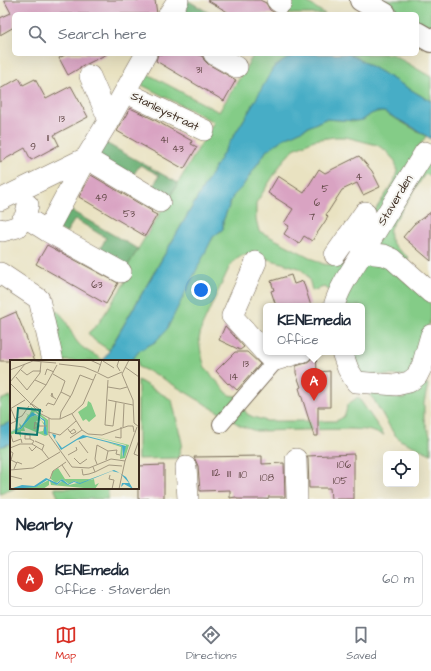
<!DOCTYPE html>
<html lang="en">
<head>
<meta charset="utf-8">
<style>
  :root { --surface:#fff; --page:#f6f6f7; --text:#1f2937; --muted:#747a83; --line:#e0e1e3; --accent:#d93025 }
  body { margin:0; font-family:"Architects Daughter",sans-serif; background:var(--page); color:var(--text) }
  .controls { position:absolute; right:12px; bottom:12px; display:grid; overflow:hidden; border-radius:6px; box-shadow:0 4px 16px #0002 }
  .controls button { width:36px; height:36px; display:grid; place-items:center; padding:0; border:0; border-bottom:1px solid var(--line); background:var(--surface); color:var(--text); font:20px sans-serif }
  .you { position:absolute; left:201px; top:290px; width:14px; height:14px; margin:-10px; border:3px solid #fff; border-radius:50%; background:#1a73e8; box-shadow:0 0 0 6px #1a73e833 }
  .badge { display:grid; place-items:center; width:26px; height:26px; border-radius:50%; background:var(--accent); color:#fff; font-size:13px; font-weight:700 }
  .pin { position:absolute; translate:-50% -33px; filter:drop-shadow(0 1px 2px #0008) }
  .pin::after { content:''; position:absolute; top:21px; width:14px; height:12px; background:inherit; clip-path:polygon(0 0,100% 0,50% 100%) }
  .popup { position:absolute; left:263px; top:303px; width:102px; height:52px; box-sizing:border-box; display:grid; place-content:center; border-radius:6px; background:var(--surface); filter:drop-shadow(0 1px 3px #0005); font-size:13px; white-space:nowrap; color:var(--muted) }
  .popup b { font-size:15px; color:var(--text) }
  .popup::after { content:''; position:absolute; left:50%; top:100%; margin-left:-8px; border:8px solid transparent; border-top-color:var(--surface) }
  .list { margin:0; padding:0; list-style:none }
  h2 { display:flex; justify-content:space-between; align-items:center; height:52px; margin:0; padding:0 16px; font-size:17px }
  h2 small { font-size:13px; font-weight:400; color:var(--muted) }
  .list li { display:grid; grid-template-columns:26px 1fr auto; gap:12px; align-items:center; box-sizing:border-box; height:56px; margin:0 8px 8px; padding:0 8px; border:1px solid var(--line); border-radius:6px }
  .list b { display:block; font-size:15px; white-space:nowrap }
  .list p { margin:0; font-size:13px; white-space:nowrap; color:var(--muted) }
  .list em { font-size:13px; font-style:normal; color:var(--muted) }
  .icon { flex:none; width:22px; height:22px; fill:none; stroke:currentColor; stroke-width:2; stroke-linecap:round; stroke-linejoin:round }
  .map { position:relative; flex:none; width:431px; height:499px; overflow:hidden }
  .search { position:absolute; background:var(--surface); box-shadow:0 4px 16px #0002; left:12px; right:12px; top:12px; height:44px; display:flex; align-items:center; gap:10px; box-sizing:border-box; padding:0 14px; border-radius:6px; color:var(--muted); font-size:15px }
  .sheet { height:116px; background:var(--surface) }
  nav { display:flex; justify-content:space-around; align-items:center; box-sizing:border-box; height:56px; border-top:1px solid var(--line); background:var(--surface); font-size:11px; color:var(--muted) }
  nav a { display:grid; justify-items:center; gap:2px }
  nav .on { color:var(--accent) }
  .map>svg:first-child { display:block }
</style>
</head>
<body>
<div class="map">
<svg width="431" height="499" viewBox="0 0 431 499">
  <rect width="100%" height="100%" fill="#f6f6f2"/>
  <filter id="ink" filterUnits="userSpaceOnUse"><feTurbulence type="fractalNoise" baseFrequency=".025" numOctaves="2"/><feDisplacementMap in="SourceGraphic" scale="8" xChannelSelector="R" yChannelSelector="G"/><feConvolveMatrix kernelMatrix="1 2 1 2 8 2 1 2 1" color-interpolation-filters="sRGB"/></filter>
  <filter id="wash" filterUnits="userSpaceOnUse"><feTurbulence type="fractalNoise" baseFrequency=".012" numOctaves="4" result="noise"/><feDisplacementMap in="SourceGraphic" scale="16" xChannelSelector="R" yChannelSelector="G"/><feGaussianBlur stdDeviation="0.9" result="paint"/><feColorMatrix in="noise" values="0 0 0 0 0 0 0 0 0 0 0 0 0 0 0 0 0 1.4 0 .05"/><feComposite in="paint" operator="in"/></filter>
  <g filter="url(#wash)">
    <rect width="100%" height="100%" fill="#e9e2c1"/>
    <path fill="#84cc87" stroke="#607b52" d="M286,0h18l21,14h-46z
      M374,0h57v31l-14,-7v-10h-21z
      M254,54h46l-12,4 -37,50 -26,42 -116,200 -15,-10 -6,-7 10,-9 26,-40 3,-17 41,-67 46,-78 -78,-40 6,-11 77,41z
      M348,54h44l39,23v24l-6,-3 -68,-40z
      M376,112h8l42,24 -63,105 -6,-4 37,-55 3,-11 -2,-10 -10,-11 -8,-5 -31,-8h-12l-20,3 -20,9 -11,12 -27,42v16l3,12 64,33c18,3 19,-4 30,-16l-20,44 -9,-5 -12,4c-2,-11 -4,-17 -13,-23 -11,-3 -48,-15 -56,-13 -7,2 -11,8 -14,13l-27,58 -3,13 2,14 4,15 24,27 12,2 -16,19 -68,-41 -19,-8v-6h-7l9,-11 15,-8 58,-105 10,-8v-8l10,-25 9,-9 25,-37 16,-11 42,-20 30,2 8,-1 8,-6z
      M431,154v22l-6,-2 -35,54c-2,16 7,20 19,30l-4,4 -33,-17z
      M378,260l51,40 2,6v12l-14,45 -10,13 -47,-2 -12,-22h14v-46h-23l26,-43z
      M50,309c16,1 19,25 29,35 5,6 18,12 24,16v1h-43z
      M138,380l34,20 10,43 -4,15 -40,1z
      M421,384h7l-4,19v16l7,19v16l-31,-14 -6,-6 -20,-34 -5,-6 -1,-2 22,1 2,5 13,1 -1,-9z
      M11,396v26l-11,4v-26z
      M358,397l26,38 -17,-5 -18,-1 -93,2 -15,-5 -11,-7 14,-10 3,5 6,3 14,4h69c9,-4 10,-6 11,-16z
      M11,443v45h4l-15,6v-47z
      M54,488h54v11h-49z"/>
    <path fill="#6bb074" stroke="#536d49" d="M187,0l24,14h-35z
      M102,141l76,42 -10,17 -16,-10 7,-15 -19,-10 -9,13 -37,-22z
      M68,209l70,40 -11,18 -28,-16 7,-13 -31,-19 -9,14 -9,-5z"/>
    <path fill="#46adc6" stroke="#406c72" d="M300,54h48l9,4 68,40 6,3v38l-17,-11 -30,-16h-8l-5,2 -8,6 -8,1 -30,-2 -42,20 -16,11 -25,37 -9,9 -10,25v8l-10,8 -46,92 -12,13 -15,8 -9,11h-28l122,-211 26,-42 22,-40 15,-10z
      M11,422v21l-11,4v-21z"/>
    <g id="blocks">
      <path fill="#d9a3c2" d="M4,0h151l2,14h-143v13l-14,8v-17l11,-5z
        M207,0h53l6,3 4,7 7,4h-46z
        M67,54h40l-22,11 -17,10 -9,-17z
        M158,54h40l5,3 1,3 4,4 28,16 -12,21 -68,-40z
        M19,78l4,7 12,-6 11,20 25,-13 17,31 -34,18 5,10 -28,15 -6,-12 -25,14v-73z
        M130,108l23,11 39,22 -1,3 6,3 -13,22 -67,-38z
        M359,156l13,15 8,16 -17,8 -6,-12 -15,7 -16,25 2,2 -16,24 -8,-5 -5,8 -15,-10 5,-8 -5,-3 9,-14 -25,-16 10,-17 26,17 15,-24 6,4z
        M91,175l61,36 -1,1 6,3 -12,21 -66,-39z
        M431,212v49l-28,-24 11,-13z
        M47,245l71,38 -12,21 -70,-40z
        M291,275l3,9 9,-3 8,25h-35l-5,-15 3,-1 -3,-9z
        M16,312l9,22 10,27h-35v-42z
        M225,326l19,21 -4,3 -21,-10z
        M235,352h12l13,12 -23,26 -8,-7 -1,1 -12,-13z
        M314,352h2l1,20 13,-1v36h-12v29h-4l-15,-48 2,-1 -5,-14v-7l10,-3 4,-3 4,-5z
        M354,454v45h-23l-1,-11h-21l-1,-29 -1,-3z
        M262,456v8l22,-1 1,34h-17v2h-31l-1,-2 -6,1v-8l-30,1 -2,-25 -4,-9z
        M164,465v33l-26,1v-33z"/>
    </g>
  </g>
  <g filter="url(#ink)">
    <use href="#blocks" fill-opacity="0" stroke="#786a57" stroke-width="1"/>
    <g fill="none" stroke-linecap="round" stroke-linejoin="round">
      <g stroke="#786a57" stroke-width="18">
        <path id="pedestrian" d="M221,424l55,-64"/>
      </g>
      <g stroke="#786a57" stroke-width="22">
        <path id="minor" d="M277,0l4,3
          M169,14l9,-14
          M214,54l23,13
          M90,76l19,44
          M125,92l79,38
          M0,200l86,-42 23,-38 37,-66
          M25,217l22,14 74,41
          M0,229l2,2 15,-4 8,-10 3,-12
          M47,231l39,-73 74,44
          M348,236l17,13 60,-97
          M335,255l30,-43
          M256,262l-24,54 36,40 8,4 26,-8
          M0,273l39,26 14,62
          M334,306c6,-21 20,-39 31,-57l10,5 9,1 9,4 38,34
          M342,352l6,17 8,13 40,3 13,-3 8,-6 5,-10 9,-31
          M296,459l1,40
          M186,467l2,32"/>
      </g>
      <g stroke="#786a57" stroke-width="24">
        <path id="tertiary" d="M361,0l24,14
          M417,33l14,8"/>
      </g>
      <use href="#pedestrian" stroke="#fff" stroke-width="16"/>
      <use href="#minor" stroke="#fff" stroke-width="21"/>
      <use href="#tertiary" stroke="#fff" stroke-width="22"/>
    </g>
  </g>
  <g text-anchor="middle" stroke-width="4" stroke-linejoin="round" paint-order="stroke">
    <g font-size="10" fill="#624847">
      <text x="199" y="73">31</text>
      <text x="62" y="122">13</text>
      <text x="48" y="141">11</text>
      <text x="164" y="143">41</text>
      <text x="33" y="150">9</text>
      <text x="178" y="152">43</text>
      <text x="359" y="180">4</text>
      <text x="325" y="192">5</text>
      <text x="101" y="201">49</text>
      <text x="317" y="206">6</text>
      <text x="129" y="217">53</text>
      <text x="312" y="220">7</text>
      <text x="97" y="288">63</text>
      <text x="246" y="367">13</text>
      <text x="234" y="380">14</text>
      <text x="344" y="468">106</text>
      <text x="216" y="476">112</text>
      <text x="229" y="477">111</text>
      <text x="243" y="478">110</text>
      <text x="267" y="481">108</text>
      <text x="340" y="484">105</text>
    </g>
    <g font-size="12" fill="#3b2a1e" stroke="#f6f6f2">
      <text transform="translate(165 111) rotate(26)" y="4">Stanleystraat</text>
      <text transform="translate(395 200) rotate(-59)" y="4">Staverden</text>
    </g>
  </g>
  <g transform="translate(10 360)">
    <rect width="129" height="129" fill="#e9e2c1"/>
    <path d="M78,41l3,2 5,13 -7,6 -3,-3 -3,2 -5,-9 9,-6zM20,46l18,14v15l-3,1 -21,-9 1,4h-4v7l-3,-6 -8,3v-3l11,-3 10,-12 5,-2 8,8v2l-3,-5 -5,1 4,4 -2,7 5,-1 1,-5 2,9 -1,-15 -10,-8 -15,16 -10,3 10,-4 -1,-4 3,3 6,-11 -3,-2 4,2 3,-6zM79,75l40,10 -4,13 -5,1 1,-12 -15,-5 16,4v11l4,-12zM48,108l7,11h25l9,-3 -19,7 -6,-2 -5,3 -7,-5 -6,4 -5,-4 1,-7zM84,119l1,6 4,-2 -4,6 -44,-4 -1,-5 7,5 5,-4 7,4zM39,120v5l-6,4h-29l9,-3 12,1z" fill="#84cc87"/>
    <path d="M22,52l13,8 2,15 -3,-1v-13l-8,-6 -5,2 -10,12 -11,3 10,-4zM42,74l4,1 -1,4 7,9 21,-13 43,11 -3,12 -1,-12 -35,-9 -10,3 -16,10zM104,110l4,2 8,5 7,12 -9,-5 -3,3 1,-4h7l-9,-10 -8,-2 -32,13 -6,-2 -6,3 -7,-4 -4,4 -10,-5 -11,7 -26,2 12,-4 12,1 12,-8 11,5 5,-4 6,5 6,-3 6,2z" fill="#46adc6"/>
    <path fill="none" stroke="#a39880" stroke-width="1" d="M80,0l11,5M109,0l-2,6 3,5M93,1l11,7M49,4l25,3 12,5M115,7l14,10M0,10l23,-9 23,2M11,10l6,5 6,-4h8M86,12l12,6 14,-6M88,12l4,-12M43,14l12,7 -4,11M112,14l11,26 1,23 5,4M112,14l7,-14M35,15l2,-6 7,3M6,17l11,13 13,-17 1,-11M25,20l11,5M98,20l-3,45 8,1 3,-24M0,22l15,-18M0,23l31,31 10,5h9l13,-6 10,-9 13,-30M98,27l12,2 7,-2M43,37l-1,-4 -1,3 2,1 3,2M98,40l25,5M22,44l11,8M20,45l16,-20 11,-20M36,46l2,-3 6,2 7,-13 10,5M0,49l15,-9M62,54l10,16 6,4 14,1 26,-9h5l1,6M39,58v17l23,32 17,1 22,-9 14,2M5,59l7,-3 7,-10M50,59l1,-7 11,-18 8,-19 13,5M0,64l6,-3 -5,-12M28,66l-4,3 1,-7 3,4h9M113,67l1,-23M58,69l2,3 4,-3 2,3 -4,2 -2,-2M38,72l12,3 16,-14M1,75l2,7 8,-3 1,4M105,77l6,1v-11M60,78l12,-8M20,79h-5v-4h5v4l4,2 -2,3M129,80l-5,14 5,2M25,81l9,4 -2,5M69,81l9,12M19,87l3,4 5,-5M0,88l10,-4h12l10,6 7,9M0,91l3,2 -2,7 6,3M98,91l9,-1 -1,4 4,1M58,95l9,-5 -1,-3M64,98l6,6 7,-5M87,104l-2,-5 2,-14 11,6 -2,9M52,105l8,12M4,109l3,-7 5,2M72,109l1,6 6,-1 6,-2 -2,-5M0,110l23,-2 27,-16M85,112l14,-7 13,1M100,115l-1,4 5,1 -2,9M0,116l12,3M40,119l3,-8 13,-9M109,129l6,-28 12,-34"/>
    <path fill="#0f766e" fill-opacity="0.15" stroke="#0f766e" stroke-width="2" d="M8,48l22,2 -3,25 -21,-2z"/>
    <rect width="129" height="129" fill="none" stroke="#3b2a1e" stroke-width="2"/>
  </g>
</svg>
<div class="controls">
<button><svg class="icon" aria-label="locate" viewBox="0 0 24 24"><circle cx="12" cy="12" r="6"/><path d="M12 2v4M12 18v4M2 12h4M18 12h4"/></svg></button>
</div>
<div class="you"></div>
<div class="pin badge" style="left:314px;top:401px">A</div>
<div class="popup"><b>KENEmedia</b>Office</div>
<div class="search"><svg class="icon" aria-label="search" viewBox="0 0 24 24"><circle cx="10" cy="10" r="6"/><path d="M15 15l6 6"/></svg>Search here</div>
</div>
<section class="sheet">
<h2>Nearby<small></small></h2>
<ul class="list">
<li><span class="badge">A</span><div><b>KENEmedia</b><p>Office · Staverden</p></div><em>60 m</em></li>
</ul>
</section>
<nav>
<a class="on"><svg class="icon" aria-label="map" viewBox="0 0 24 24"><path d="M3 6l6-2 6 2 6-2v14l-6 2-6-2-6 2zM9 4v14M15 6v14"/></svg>Map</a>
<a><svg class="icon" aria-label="directions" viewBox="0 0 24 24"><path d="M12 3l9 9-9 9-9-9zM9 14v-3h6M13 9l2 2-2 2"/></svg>Directions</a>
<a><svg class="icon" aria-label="saved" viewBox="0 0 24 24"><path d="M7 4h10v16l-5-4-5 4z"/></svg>Saved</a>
</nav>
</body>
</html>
